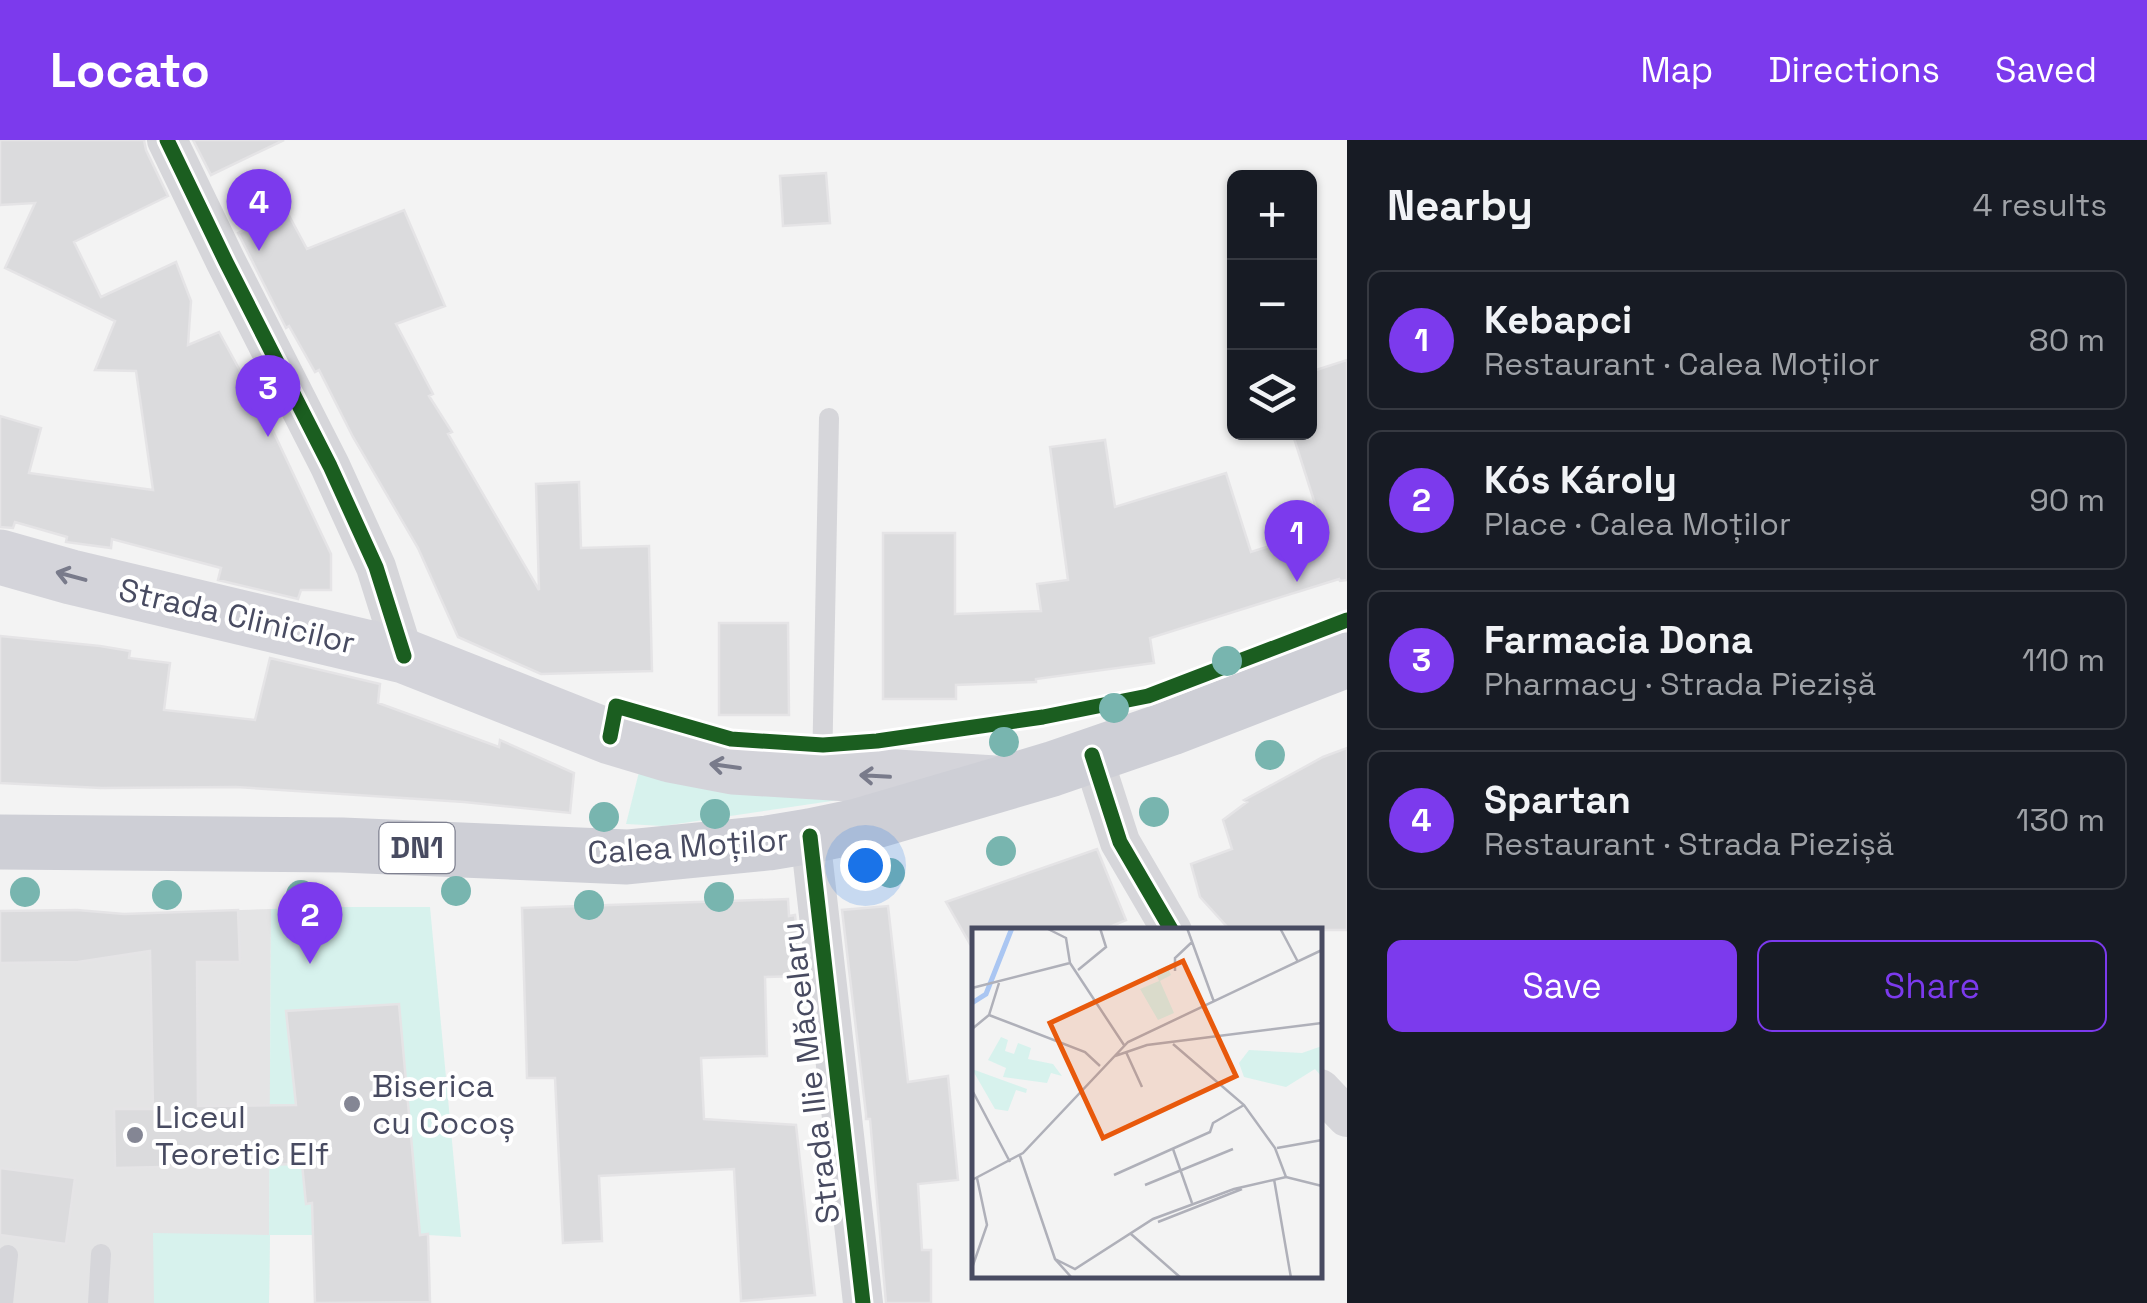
<!DOCTYPE html>
<html lang="en">
<head>
<meta charset="utf-8">
<style>
  :root { --surface:#171b24; --page:#242831; --text:#f1f3f6; --muted:#9ea1a6; --line:#363941; --accent:#7c3aed }
  body { margin:0; font-family:"Space Grotesk",sans-serif; background:var(--page); color:var(--text) }
  .controls { position:absolute; right:30px; top:30px; display:grid; overflow:hidden; border-radius:15px; box-shadow:0 2px 8px #0004 }
  .controls button { width:90px; height:90px; display:grid; place-items:center; padding:0; border:0; border-bottom:2px solid var(--line); background:var(--surface); color:var(--text); font:50px sans-serif }
  .you { position:absolute; left:865px; top:725px; width:35px; height:35px; margin:-25px; border:8px solid #fff; border-radius:50%; background:#1a73e8; box-shadow:0 0 0 15px #1a73e833 }
  .badge { display:grid; place-items:center; width:65px; height:65px; border-radius:50%; background:var(--accent); color:#fff; font-size:32px; font-weight:700 }
  .pin { position:absolute; translate:-50% -82px; filter:drop-shadow(0 2px 5px #0008) }
  .pin::after { content:''; position:absolute; top:52px; width:35px; height:30px; background:inherit; clip-path:polygon(0 0,100% 0,50% 100%) }
  .list { margin:0; padding:0; list-style:none }
  h2 { display:flex; justify-content:space-between; align-items:center; height:130px; margin:0; padding:0 40px; font-size:42px }
  h2 small { font-size:32px; font-weight:400; color:var(--muted) }
  .list li { display:grid; grid-template-columns:65px 1fr auto; gap:30px; align-items:center; box-sizing:border-box; height:140px; margin:0 20px 20px; padding:0 20px; border:2px solid var(--line); border-radius:15px }
  .list b { display:block; font-size:38px; white-space:nowrap }
  .list p { margin:0; font-size:32px; white-space:nowrap; color:var(--muted) }
  .list em { font-size:32px; font-style:normal; color:var(--muted) }
  .actions { display:flex; gap:20px; padding:30px 40px }
  .actions a { flex:1; padding:22px 0; border:2px solid var(--accent); border-radius:15px; text-align:center; font-size:35px; color:var(--accent) }
  .actions .main { background:var(--accent); color:#fff }
  .icon { flex:none; width:55px; height:55px; fill:none; stroke:currentColor; stroke-width:2; stroke-linecap:round; stroke-linejoin:round }
  .map { position:relative; flex:none; width:1347px; height:1163px; overflow:hidden }
  header { display:flex; align-items:center; gap:60px; box-sizing:border-box; height:140px; padding:0 50px; background:var(--accent); color:#fff }
  header strong { font-size:48px }
  nav { display:flex; gap:55px; margin-inline-start:auto; font-size:35px }
  main { display:flex }
  aside { flex:1; background:var(--surface) }
  .map>svg:first-child { display:block }
</style>
</head>
<body>
<header>
<strong>Locato</strong>
<nav><a>Map</a><a>Directions</a><a>Saved</a></nav>
</header>
<main>
<div class="map">
<svg width="1347" height="1163" viewBox="0 0 1347 1163">
  <rect width="100%" height="100%" fill="#f3f3f3"/>
  <path fill="#e4e4e5" d="M271,769l-2,394h-269v-392l124,3z"/>
  <path fill="#d7f2ed" d="M639,632l213,26 -189,28 -37,-2z
    M343,767h87l31,330 -33,-2h-158l-1,68h-115l-1,-70 116,2 2,-326z"/>
  <path fill="#dbdbdd" stroke="#e5e4e6" stroke-width="2.5" d="M0,0h144l2,10 22,46 -94,46 27,55 75,-35 15,39 -3,44 31,-13 55,101 57,121v36h-30l-3,9 -80,-19 3,-12 -109,-29 -1,9 -45,-6 1,-5 -52,-15 -2,6 -13,-1v-111l41,12 -12,45 124,17 -17,-119 -41,-1 20,-49 -110,-53 30,-65 -35,2z
    M193,0h91l-73,35z
    M826,33l4,50 -47,3 -3,-50z
    M286,70l21,39 97,-39 41,96 -49,18 37,70 -4,2 23,36 -4,2 91,156 -3,-106 43,-2 2,66 68,-2 3,125 -111,3 -83,-37 -40,-89 -65,-111 -34,-67 -4,2 -26,-46 -3,2 -48,-95z
    M1347,220v220l-7,1 -1,-2 -189,59 4,25 -118,16v3l-80,3v14h-73v-166h72v81l86,-3 -4,-27 31,-4 -18,-133 55,-7 10,67 111,-34 25,79 72,-23 -31,-97h18v-60z
    M719,483h69l1,92h-70z
    M0,496l100,10 30,5 -1,7 41,5 -6,47 91,10 15,-62 110,26 -2,19 121,44 1,-7 74,33 -4,40 -106,-11 -228,-15 -135,1 -101,-5z
    M1347,608v182h-117l-30,-33 -9,-33 41,-15 -9,-29 24,-18 -3,-2 79,-43z
    M1097,709l29,71 -23,10h-129v12l-4,2 -24,-42z
    M788,759l1,17 6,-1 7,61 -37,1 2,79 -66,2 3,61 92,6 19,170 -74,6 -7,-132 -135,7 3,65 -39,2 -8,-165h-28l-5,-170z
    M888,766l20,176 40,-6 10,104 -40,4 4,66h9v53h-45l-16,-184h-4v-5l-24,-204z
    M77,770l47,4 114,-4 2,52h-43l1,144 98,-1 -10,-94 113,-7 21,231 8,-1 2,68 -115,1 -3,-100 -6,1 -4,-40 -187,4 -1,-59h39l-3,-158 -72,11 -78,1v-52z
    M0,1028l75,10 -9,66 -66,-9z"/>
  <g fill="none" stroke-linecap="round" stroke-linejoin="round">
    <path stroke="#d6d6da" stroke-width="20" d="M822,631l7,-353
      M3,1163l5,-48
      M98,1163l3,-49"/>
    <path stroke="#d6d6da" stroke-width="40" d="M167,0l59,122 104,204 46,101 28,89
      M1092,615l28,87 52,89
      M810,696l53,467
      M1320,949l27,28"/>
    <path stroke="#d4d4da" stroke-width="55" d="M0,417l71,20 333,79 206,81 60,18 63,12 262,16"/>
    <path stroke="#cecfd6" stroke-width="55" d="M0,702l342,3 285,12 141,-14 42,-7 48,-10 194,-57 119,-41 176,-68"/>
    <g stroke="#fff" stroke-width="21">
      <path id="cycleway" d="M167,0l59,122 104,204 46,101 28,89
        M610,597l6,-31 115,33 92,6 54,-4 166,-24 105,-21 199,-76
        M1092,615l28,87 52,89
        M810,696l53,467"/>
    </g>
    <use href="#cycleway" stroke="#1b5e20" stroke-width="15"/>
  </g>
  <g fill="#78b5af">
    <circle cx="1227" cy="521" r="15"/>
    <circle cx="1114" cy="568" r="15"/>
    <circle cx="1004" cy="602" r="15"/>
    <circle cx="1270" cy="615" r="15"/>
    <circle cx="1154" cy="672" r="15"/>
    <circle cx="715" cy="674" r="15"/>
    <circle cx="604" cy="677" r="15"/>
    <circle cx="1001" cy="711" r="15"/>
    <circle cx="890" cy="733" r="15"/>
    <circle cx="456" cy="751" r="15"/>
    <circle cx="25" cy="752" r="15"/>
    <circle cx="167" cy="755" r="15"/>
    <circle cx="301" cy="755" r="15"/>
    <circle cx="719" cy="757" r="15"/>
    <circle cx="589" cy="765" r="15"/>
  </g>
  <defs><path id="oneway-shaft" d="M-6 0H5M1.5-3L5.5 0L1.5 3" fill="none" stroke-width="1.6" stroke-linecap="round" stroke-linejoin="round" transform="scale(2.5)"/></defs>
  <g stroke="#797b8b">
    <use href="#oneway-shaft" transform="translate(71 436) rotate(-165)"/>
    <use href="#oneway-shaft" transform="translate(725 626) rotate(-172)"/>
    <use href="#oneway-shaft" transform="translate(875 636) rotate(-177)"/>
  </g>
  <g fill="#848694" stroke="#fff" stroke-width="4">
    <circle cx="352" cy="964" r="10"/>
    <circle cx="135" cy="995" r="10"/>
  </g>
  <g text-anchor="middle" stroke-width="8" stroke-linejoin="round" paint-order="stroke">
    <rect fill="#fff" stroke="#7f8190" stroke-width="2.5" x="379.5" y="683" width="75" height="50" rx="8"/>
    <g font-size="30" font-weight="bold" fill="#484b61">
      <text x="417" y="718">DN1</text>
    </g>
    <g font-size="32" fill="#484b61" stroke="#fff">
      <text transform="translate(237 476) rotate(13)" y="11">Strada Clinicilor</text>
      <text transform="translate(688 706) rotate(-4)" y="11">Calea Moților</text>
      <text transform="translate(810 933) rotate(-97)" y="11">Strada Ilie Măcelaru</text>
    </g>
    <g font-size="32" fill="#484b61" stroke="#fff" text-anchor="start">
      <text x="372" y="957">Biserica<tspan x="372" dy="37">cu Cocoș</tspan></text>
      <text x="155" y="988">Liceul<tspan x="155" dy="37">Teoretic Elf</tspan></text>
    </g>
  </g>
  <g transform="translate(972 788)">
    <rect width="350" height="350" fill="#f3f3f3"/>
    <path d="M195,38l4,9 -11,6 14,32 -16,7 -18,-31 19,-8 -4,-10zM29,109l7,3 -3,11 9,3 4,-11 13,5 -3,11 25,5 9,12 -11,-3 -4,10 -44,-6 3,-9 -18,-8zM0,141l55,20 -1,4 -10,-3 -8,21 -13,-2z" fill="#d7f2ed"/>
    <path d="M350,118v31l-7,-8 -29,18 -42,-10 -5,-14 10,-13 53,3z" fill="#d7f2ed"/>
    <path fill="none" stroke="#aac6f2" stroke-width="5" d="M0,75l14,-9 26,-66"/>
    <path fill="none" stroke="#afb0b9" stroke-width="2.5" d="M74,0l20,10 4,25M215,0l27,74M308,0l18,34M106,42l28,-23 -6,-19M203,43v-13l17,-16M0,60l98,-25 54,82M17,87l96,37 15,14M0,101l17,-14 10,-32M201,116l71,61 31,43 11,29M154,124l16,35M143,128l32,-11 175,-22M0,162l38,72M305,220l45,-8M201,221l19,54M48,228l35,103 17,19M142,247l96,-43 3,-9 31,-18M302,251l17,99M0,252l51,-27 105,-111 194,-92M173,257l88,-36M186,294l84,-33M159,306l50,44M83,331l20,10 78,-50 81,-30 52,-12 36,9M0,340l15,-43 -10,-47"/>
    <path fill="#e8590c" fill-opacity="0.15" stroke="#e8590c" stroke-width="5" d="M211,33l53,115 -133,62 -53,-115z"/>
    <rect width="350" height="350" fill="none" stroke="#484b61" stroke-width="5"/>
  </g>
</svg>
<div class="controls">
<button>+</button>
<button>−</button>
<button><svg class="icon" aria-label="layers" viewBox="0 0 24 24"><path d="M12 4l9 5-9 5-9-5zM3 14l9 5 9-5"/></svg></button>
</div>
<div class="you"></div>
<div class="pin badge" style="left:1297px;top:442px">1</div>
<div class="pin badge" style="left:310px;top:824px">2</div>
<div class="pin badge" style="left:268px;top:297px">3</div>
<div class="pin badge" style="left:259px;top:111px">4</div>
</div>
<aside>
<h2>Nearby<small>4 results</small></h2>
<ul class="list">
<li><span class="badge">1</span><div><b>Kebapci</b><p>Restaurant · Calea Moților</p></div><em>80 m</em></li>
<li><span class="badge">2</span><div><b>Kós Károly</b><p>Place · Calea Moților</p></div><em>90 m</em></li>
<li><span class="badge">3</span><div><b>Farmacia Dona</b><p>Pharmacy · Strada Piezișă</p></div><em>110 m</em></li>
<li><span class="badge">4</span><div><b>Spartan</b><p>Restaurant · Strada Piezișă</p></div><em>130 m</em></li>
</ul>
<div class="actions"><a class="main">Save</a><a>Share</a></div>
</aside>
</main>
</body>
</html>
